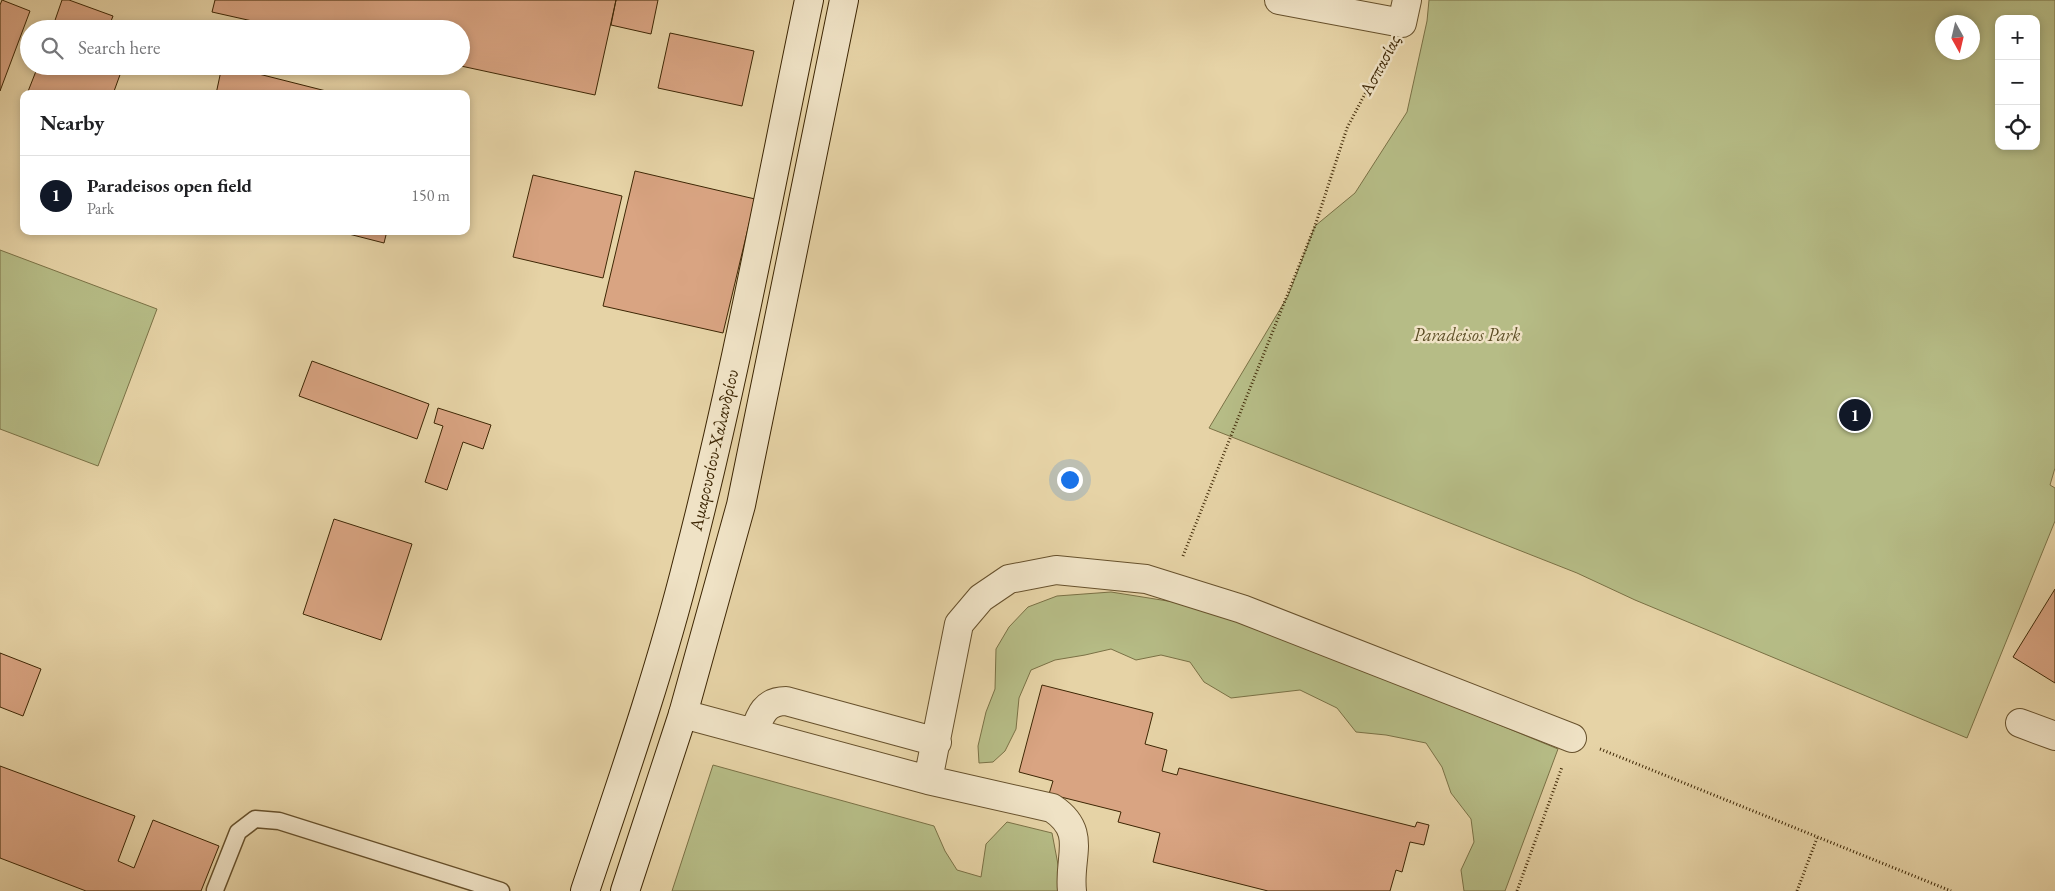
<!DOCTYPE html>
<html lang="en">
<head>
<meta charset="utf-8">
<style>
  :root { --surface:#fff; --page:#f2f2f2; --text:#202124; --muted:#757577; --line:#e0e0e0; --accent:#111827 }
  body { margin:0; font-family:"EB Garamond",serif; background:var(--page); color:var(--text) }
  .controls { position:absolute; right:15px; top:15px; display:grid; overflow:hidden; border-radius:10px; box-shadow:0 2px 8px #0003 }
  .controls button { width:45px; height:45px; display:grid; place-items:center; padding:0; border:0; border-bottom:1px solid var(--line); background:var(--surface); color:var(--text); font:25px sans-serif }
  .compass { position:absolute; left:1935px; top:15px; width:45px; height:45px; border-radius:50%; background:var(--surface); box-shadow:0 2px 8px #0003; rotate:172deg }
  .you { position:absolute; left:1069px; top:479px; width:18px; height:18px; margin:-12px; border:4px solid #fff; border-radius:50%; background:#1a73e8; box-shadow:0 0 0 8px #1a73e833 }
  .badge { display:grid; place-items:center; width:32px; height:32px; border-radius:50%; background:var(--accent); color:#fff; font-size:16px; font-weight:700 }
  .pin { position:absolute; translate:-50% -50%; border:2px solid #fff; box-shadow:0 1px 5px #0006 }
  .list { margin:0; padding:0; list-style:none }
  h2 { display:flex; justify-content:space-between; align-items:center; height:65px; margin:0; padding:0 20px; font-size:21px }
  h2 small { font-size:16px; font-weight:400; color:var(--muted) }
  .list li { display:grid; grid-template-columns:32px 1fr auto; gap:15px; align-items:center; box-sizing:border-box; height:80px; padding:0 20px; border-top:1px solid var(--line) }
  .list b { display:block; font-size:19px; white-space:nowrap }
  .list p { margin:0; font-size:16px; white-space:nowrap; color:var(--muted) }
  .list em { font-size:16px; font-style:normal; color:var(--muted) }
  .icon { flex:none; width:28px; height:28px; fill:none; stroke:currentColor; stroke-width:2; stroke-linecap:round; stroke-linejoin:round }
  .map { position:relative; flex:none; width:2055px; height:891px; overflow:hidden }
  .search { position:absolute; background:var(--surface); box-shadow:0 2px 8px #0003; left:20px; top:20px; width:450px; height:55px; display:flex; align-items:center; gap:12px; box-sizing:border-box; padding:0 18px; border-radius:28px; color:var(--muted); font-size:19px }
  .panel { position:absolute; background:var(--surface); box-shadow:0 2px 8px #0003; left:20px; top:90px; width:450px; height:145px; border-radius:10px }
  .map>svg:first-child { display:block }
</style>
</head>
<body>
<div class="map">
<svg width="2055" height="891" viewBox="0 0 2055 891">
  <rect width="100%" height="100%" fill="#e6d3a6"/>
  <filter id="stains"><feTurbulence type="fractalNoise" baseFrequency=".004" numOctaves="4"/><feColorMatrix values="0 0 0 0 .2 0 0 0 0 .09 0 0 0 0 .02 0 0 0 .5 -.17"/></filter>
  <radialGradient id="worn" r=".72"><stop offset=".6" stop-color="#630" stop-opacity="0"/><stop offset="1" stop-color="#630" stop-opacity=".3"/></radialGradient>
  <path fill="#b6bc86" stroke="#7a7145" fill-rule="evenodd" d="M1429,0h626v468l-5,17 5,3v33l-88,217 -332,-138 -58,-27 -368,-145 79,-132 27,-70 40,-33 52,-81 20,-91zM1999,19h37v127h-37zM1942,22h30v30h-30z
    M0,250l157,59 -59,157 -98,-37z
    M1111,592l63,10 88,25 296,122 -53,142h-41l-3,-21 13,-28 -3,-23 -20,-26 -9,-26 -16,-24 -40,-8 -30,-3 -19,-24 -37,-18 -69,8 -27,-16 -14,-20 -29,-7 -25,5 -25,-11 -26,6 -30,5 -24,10 -12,28 -3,31 -11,22 -12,11 -14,1 -1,-17 8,-34 9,-23 1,-40 13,-22 19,-20 29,-11z
    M713,765l221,61 11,25 12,19 24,7 5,-33 21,-22 45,11 11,58h-391z"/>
  <path fill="#d9a482" stroke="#3d2604" d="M2,0l28,11 -30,80v-86z
    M62,0h7l44,16 -5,13h-56z
    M215,0h401l-21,95 -134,-29v-37h-173l-76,-17z
    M616,0h42l-7,34 -40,-9z
    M670,33l84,18 -12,55 -84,-18z
    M38,66h68l15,6 -8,22h-86z
    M222,66h5l111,28h-122z
    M635,171l120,28 -32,134 -120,-27z
    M533,175l89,21 -19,82 -90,-21z
    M337,231h50l-3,12z
    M312,361l117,43 -12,35 -118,-43z
    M438,408l53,17 -8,24 -20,-7 -16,48 -22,-8 18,-56 -9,-3z
    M334,519l78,25 -31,96 -78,-26z
    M2055,589v94l-42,-26z
    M0,653l41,16 -18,47 -23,-9z
    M1042,685l111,28 -8,31 22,6 -5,21 15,4 2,-7 236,59 2,-5 12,3 -5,20 -14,-3 -8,30 -6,-2 -6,21h-122l-115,-29 7,-29 -42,-11 3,-10 -72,-18 4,-13 -34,-9z
    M0,766l135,50 -17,45 16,7 19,-48 66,26 -18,45h-115l-86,-33z"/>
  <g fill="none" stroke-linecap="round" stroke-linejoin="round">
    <g stroke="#67512c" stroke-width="19">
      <path id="lane" d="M215,890l23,-58 17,-13 24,2 222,70"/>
    </g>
    <g stroke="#67512c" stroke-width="30">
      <path id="street" d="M1279,0l123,23 5,-23
        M683,714l245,66 124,28c36,24 16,48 20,83
        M2020,723l35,13
        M754,733c6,-18 11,-32 32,-32l151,41
        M928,780l31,-156 22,-26 28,-19 47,-9 90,9 96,30 330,129"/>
    </g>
    <g stroke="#3d2604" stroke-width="30">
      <path id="secondary" d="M585,891c37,-110 75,-219 103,-331 48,-185 82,-373 121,-560
        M625,891l58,-177 58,-209 103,-505"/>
    </g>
    <path stroke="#3d2604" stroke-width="3" stroke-dasharray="1 2.5" stroke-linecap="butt" d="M1183,556l132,-330 32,-98 40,-76
      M1600,749l351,142
      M1517,891l45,-124
      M1797,891l20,-53"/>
    <use href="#lane" stroke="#efe2c5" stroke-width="16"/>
    <use href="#street" stroke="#efe2c5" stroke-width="28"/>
    <use href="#secondary" stroke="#efe2c5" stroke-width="28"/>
  </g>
  <g text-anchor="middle" stroke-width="5" stroke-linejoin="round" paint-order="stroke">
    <g font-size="18" fill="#3d2604" stroke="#efe2c5">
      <text transform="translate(1380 65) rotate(-62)" y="6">Ασπασίας</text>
      <text transform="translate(714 450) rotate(-77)" y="6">Αμαρουσίου-Χαλανδρίου</text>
    </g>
    <g font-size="18" font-style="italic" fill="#5b4c24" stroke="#efe2c5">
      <text x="1467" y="341">Paradeisos Park</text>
    </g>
  </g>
  <rect width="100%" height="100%" filter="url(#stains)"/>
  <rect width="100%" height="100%" fill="url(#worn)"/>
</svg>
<div class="controls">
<button>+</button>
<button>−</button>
<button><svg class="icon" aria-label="locate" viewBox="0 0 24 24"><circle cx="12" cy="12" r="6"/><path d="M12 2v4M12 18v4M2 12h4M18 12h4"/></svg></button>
</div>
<svg class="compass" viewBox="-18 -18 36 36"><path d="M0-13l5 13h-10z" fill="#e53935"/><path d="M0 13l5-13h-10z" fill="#757577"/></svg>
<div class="you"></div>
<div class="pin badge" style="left:1855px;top:415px">1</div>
<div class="search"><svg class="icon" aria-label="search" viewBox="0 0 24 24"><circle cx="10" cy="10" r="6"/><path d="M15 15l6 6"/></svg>Search here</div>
<section class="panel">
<h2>Nearby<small></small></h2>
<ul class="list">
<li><span class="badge">1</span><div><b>Paradeisos open field</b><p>Park</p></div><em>150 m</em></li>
</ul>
</section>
</div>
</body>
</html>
